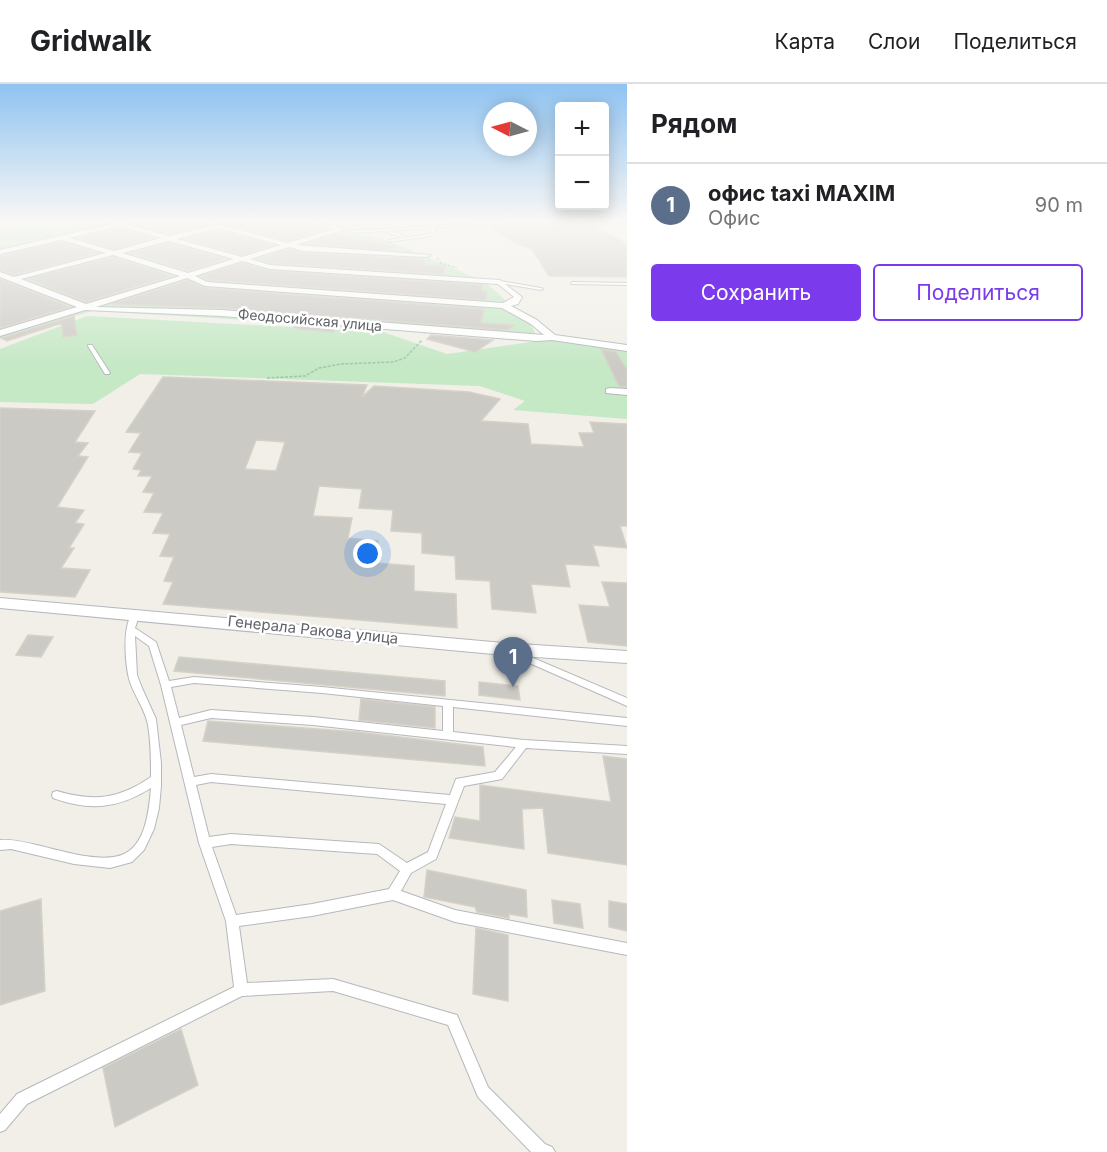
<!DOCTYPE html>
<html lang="ru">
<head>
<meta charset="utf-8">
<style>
  :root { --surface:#fff; --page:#f6f6f6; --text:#202124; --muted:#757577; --line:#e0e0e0; --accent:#7c3aed }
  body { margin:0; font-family:Inter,sans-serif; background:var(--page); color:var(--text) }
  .controls { position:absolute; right:18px; top:18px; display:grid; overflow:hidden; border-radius:6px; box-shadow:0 3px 15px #0003 }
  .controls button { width:54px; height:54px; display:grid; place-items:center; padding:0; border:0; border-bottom:2px solid var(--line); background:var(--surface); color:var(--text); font:30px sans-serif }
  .compass { position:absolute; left:483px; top:18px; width:54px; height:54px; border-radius:50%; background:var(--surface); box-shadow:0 3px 15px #0003; rotate:276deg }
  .you { position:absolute; left:368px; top:470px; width:21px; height:21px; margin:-15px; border:4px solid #fff; border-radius:50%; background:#1a73e8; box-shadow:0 0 0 9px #1a73e833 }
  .badge { display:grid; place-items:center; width:39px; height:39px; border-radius:50%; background:var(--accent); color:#fff; font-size:20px; font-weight:700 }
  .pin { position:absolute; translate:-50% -50px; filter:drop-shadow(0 2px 3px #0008) }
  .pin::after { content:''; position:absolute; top:32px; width:21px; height:18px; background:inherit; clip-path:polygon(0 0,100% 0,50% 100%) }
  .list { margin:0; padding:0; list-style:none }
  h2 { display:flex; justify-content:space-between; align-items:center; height:78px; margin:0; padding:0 24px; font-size:26px }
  h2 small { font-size:20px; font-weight:400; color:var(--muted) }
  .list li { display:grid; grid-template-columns:39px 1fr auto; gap:18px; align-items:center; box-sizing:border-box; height:84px; padding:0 24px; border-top:2px solid var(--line) }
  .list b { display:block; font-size:22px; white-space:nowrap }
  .list p { margin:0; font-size:20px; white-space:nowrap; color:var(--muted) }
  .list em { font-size:20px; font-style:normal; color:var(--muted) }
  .actions { display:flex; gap:12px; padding:18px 24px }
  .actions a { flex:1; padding:14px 0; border:2px solid var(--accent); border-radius:6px; text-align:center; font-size:21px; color:var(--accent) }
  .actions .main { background:var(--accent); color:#fff }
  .map { position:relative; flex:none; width:627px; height:1068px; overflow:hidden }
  header { display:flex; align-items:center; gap:36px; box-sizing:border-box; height:84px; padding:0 30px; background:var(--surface); border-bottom:2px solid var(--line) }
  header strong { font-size:28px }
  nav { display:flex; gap:33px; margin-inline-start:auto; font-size:21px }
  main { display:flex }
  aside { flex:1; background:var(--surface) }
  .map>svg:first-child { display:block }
</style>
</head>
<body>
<header>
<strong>Gridwalk</strong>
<nav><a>Карта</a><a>Слои</a><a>Поделиться</a></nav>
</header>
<main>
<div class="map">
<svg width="627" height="1068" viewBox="0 0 627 1068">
  <rect width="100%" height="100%" fill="#f1efe8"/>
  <path fill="#c5e8c5" d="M44,136h87l-131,31v-22z
    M137,136h160l92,21 96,41 44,39 8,16 -445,-26 -92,27v-86z
    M87,232l296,16 64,22 105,-15 75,8v72l-114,-9 12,-9 -45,-15 -340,-12 -47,30 -93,-2v-53z"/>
  <path fill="#cccac5" stroke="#d6d1c6" stroke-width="1.5" fill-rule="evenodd" d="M132,136h60l11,6 -34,8 -37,-11z
    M210,136h85l30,9 -37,12z
    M583,137l44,23v33l-78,-1 -17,-27 -17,-6 -25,-16z
    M119,144l34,10 -39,11 -35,-11z
    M218,146l55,15 -31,10 -56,-16z
    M335,151l61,11 -7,4 -81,-6z
    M62,158l36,11 -84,22 -14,-5v-14z
    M169,159l57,16 -38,12 -58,-18z
    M289,165l14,4 120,6 3,6 19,1 -1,8 -174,-11 -12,-4z
    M113,173l59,19 -86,26 -58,-23z
    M242,179l28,8 212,14v6l5,1 -1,8 -278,-20 -7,-4z
    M0,195l70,28 -70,21z
    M187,196l18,8 279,21 -3,14 33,2 -7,5 -285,-22 -110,-4z
    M74,232l3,19 -14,2 -1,-14 -55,18 -6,-3z
    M296,240l39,3 -2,5 -33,-3 -6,-2z
    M431,251l62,5 -18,12 -48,-13z
    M601,265l15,3 11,18v17l-8,-1z
    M163,293l204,8 -5,12 12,-11 95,6 31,7 -19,22 47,3 3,20 53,3 -5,-14h15l-4,-11 37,2v102h-7l7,22 -34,-3 6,21 -34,-2 5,23 -39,-3 5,29 -44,-4 -2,-28 -34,-2 -1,-23 -33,-3v-20l-31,-2 2,-21 -34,-2 3,-19 -43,-3 -6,30 39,2 -4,20 30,3 -2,22 38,3v25l42,3 1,34 -294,-24 10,-22 -9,-1 10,-24 -14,-1 10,-22 -17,-1 10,-20 -19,-1 10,-19 -11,-1 9,-16h-14l3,-6 -8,-1 9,-16 -13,-1 12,-19 -15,-1zM256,356l29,2 -9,29 -31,-2z
    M0,324l95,3 -20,31 13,1 -10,13 10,1 -31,50 27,3 -9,13 9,1 -15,24h5l-13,20 29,2 -15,27 -75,-5z
    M602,498l25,1v63l-39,-4 -9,-37 31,2z
    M28,551l25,2 -12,20 -25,-2z
    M179,573l266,24v15l-271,-25z
    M479,598l39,4 2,14 -41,-5z
    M361,615l74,8v21l-76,-8z
    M208,637l150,11 125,15 2,19 -282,-25z
    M603,672l24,3v106l-79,-12 -5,-45 -21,1 2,40 -75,-11 6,-21 25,4v-36l131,17z
    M427,786l99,20 1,27 -18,-3v4l-32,-6 -2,-5 -51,-10z
    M41,815l4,92 -45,14v-94z
    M552,816l28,4 3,24 -29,-5z
    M609,817l18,3v27l-18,-4z
    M476,844l32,7v66l-35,-7z
    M181,945l17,56 -83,42 -12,-59z"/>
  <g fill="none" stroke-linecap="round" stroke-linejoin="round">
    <g stroke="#b5b8bc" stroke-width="2">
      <path id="lane" d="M432,142h2l2,5 -5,5 -42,6 -1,-2 15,-2 -21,-8 3,-1 19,7v2l25,-4 3,-3z
        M500,197l41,7 2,1 -2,1 -42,-7z
        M572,198l55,1v2l-56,-1z
        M88,261h4l18,28 -1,1h-4l-17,-28z
        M136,526l4,3 -5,15 21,14 13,39 25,-4 128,10 305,31v8l-174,-19v25l71,8 103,6v8l-101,-6 -24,31 -38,7 -28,73 -25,14 -10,18 54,19 172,33v12l-172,-33 -62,-22 -81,16 -73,10 8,57 86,-4 124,36 31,72 57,57 7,3 3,5h-24l-53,-55 -30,-72 -115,-34 -91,5 -215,108 -22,26 -5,2v-18l17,-20 217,-107 -8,-66 -27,-78 -38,-158 -12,-39 -14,-10 2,39 5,13 14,31 5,44v23l-2,22 -5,21 -10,21 -12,12 -22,6 -36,-4 -63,-15 -11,1v-10c14,-1 27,3 41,6 21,5 62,18 83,8 22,-10 25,-44 27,-66 -33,21 -62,23 -98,10l-1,-3 1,-3 4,-1c37,11 62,8 94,-14 0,-17 0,-35 -3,-52 -3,-16 -13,-28 -18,-43 -5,-16 -9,-63 6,-72zM194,599l128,10 121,13v25l-130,-14 -102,-7 -32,8 -8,-31zM211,634l102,7 203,22 -21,25 -39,7 -6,16 -239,-21 -17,3 -13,-52zM211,698l235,22 -18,48 -21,11 -28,-19 -148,-10 -22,3 -13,-52zM231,760l146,10 23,17 -11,18 -77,15 -76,11 -24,-68z
        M512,565l115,49v8l-118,-52 -1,-2 1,-2z"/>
    </g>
    <g stroke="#b5b8bc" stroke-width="2">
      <path id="street" d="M128,136l3,2 -5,2 43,12 42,-10 -17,-6h9l85,23 46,-14 -37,-9 43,7 3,3 -47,15 135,10 -4,2 -124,-6 -14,-4 -39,12 20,6 230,15 22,17 -4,7 -7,2 26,14 18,15 72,10v6l-75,-11 -16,1 -314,-25 -137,-6 -85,26v-6l77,-23 -77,-30v-5l14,5 92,-24 -44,-13 -62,14v-4zM119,142l42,12 -47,13 -44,-13zM218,144l63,17 -39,12 -65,-18zM169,157l65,18 -46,14 -66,-20zM113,171l67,21 -94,28 -65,-25zM242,177l28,8 228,15 16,13 -11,6 -296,-21 -12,-6zM187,194l18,8 297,22 29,16 13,11 -322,-25 -126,-3z
        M526,136h31l-203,13 -3,-2z
        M610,304l17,1v6l-21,-2v-4z
        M0,514l504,45 123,8v12l-123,-8 -504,-47z"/>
    </g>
    <path stroke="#9cc7a9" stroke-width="1.5" stroke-dasharray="3 1.5" stroke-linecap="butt" d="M437,174l4,5 16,5
      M267,294l38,-2 14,-8 22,-4 52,-2 12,-4 17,-18"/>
    <use href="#lane" fill="#fff" fill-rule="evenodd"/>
    <use href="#street" fill="#fff" fill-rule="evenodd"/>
  </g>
  <linearGradient id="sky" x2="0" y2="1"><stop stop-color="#8fc3f1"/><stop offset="0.48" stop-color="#f9f8f5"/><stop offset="1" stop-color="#f9f8f5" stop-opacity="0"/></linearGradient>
  <rect width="627" height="285" fill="url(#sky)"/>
  <g text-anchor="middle" stroke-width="5" stroke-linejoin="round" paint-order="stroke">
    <g font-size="14" fill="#5f6368" stroke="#fff">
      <text transform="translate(310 236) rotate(5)" y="5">Феодосийская улица</text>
    </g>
    <g font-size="15" fill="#5f6368" stroke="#fff">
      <text transform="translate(313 546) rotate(6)" y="5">Генерала Ракова улица</text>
    </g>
  </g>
</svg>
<div class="controls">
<button>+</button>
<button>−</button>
</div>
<svg class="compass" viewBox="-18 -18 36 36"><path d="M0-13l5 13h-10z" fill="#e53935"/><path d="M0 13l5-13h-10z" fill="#757577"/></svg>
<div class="you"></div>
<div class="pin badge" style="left:513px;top:603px;background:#5c6f8a">1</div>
</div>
<aside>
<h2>Рядом<small></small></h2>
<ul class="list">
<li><span class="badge" style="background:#5c6f8a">1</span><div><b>офис taxi MAXIM</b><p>Офис</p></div><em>90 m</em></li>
</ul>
<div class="actions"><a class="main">Сохранить</a><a>Поделиться</a></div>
</aside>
</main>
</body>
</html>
